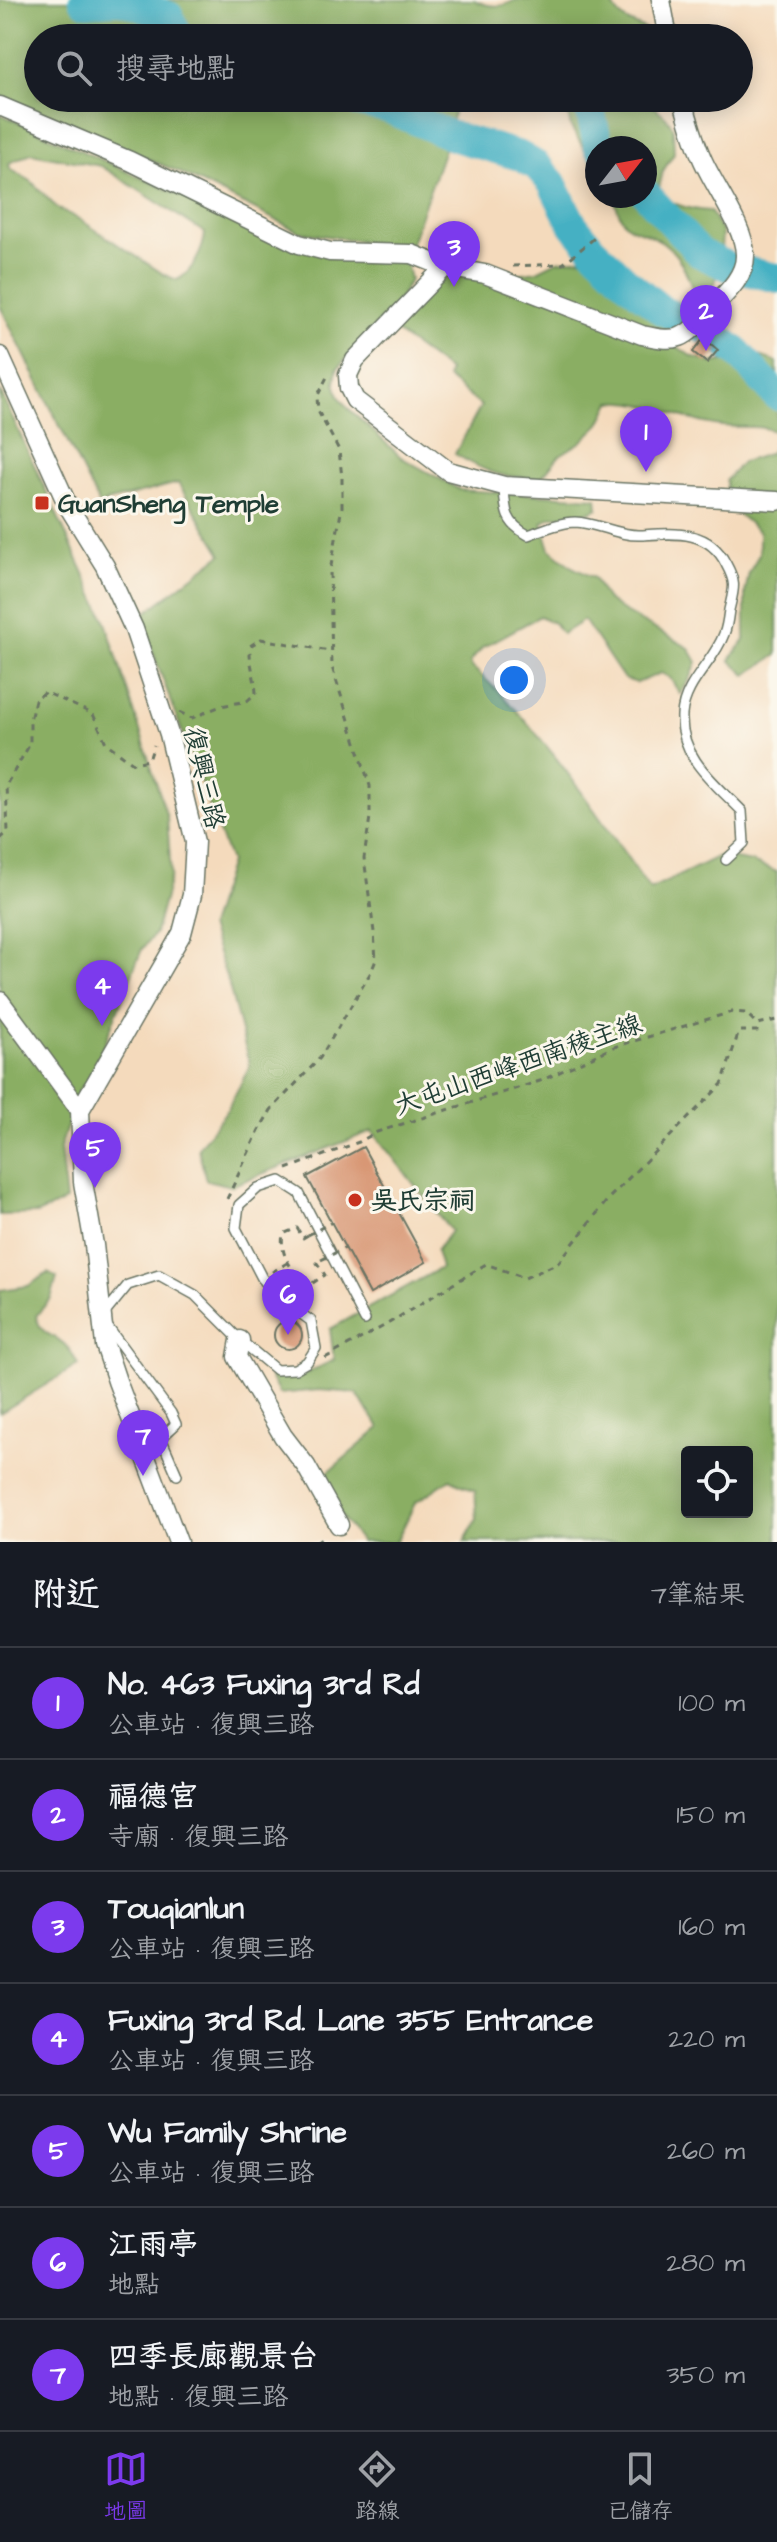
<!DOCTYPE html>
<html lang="zh-TW">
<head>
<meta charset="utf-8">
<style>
  :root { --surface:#171b24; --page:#20242c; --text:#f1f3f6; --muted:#9ea1a6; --line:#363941; --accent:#7c3aed }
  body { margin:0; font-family:"Architects Daughter","LXGW WenKai TC",sans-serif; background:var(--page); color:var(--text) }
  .controls { position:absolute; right:24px; bottom:24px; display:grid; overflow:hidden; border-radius:8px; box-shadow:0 4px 20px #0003 }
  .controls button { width:72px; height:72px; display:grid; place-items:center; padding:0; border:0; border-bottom:2px solid var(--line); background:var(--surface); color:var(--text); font:40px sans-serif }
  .compass { position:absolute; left:585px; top:136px; width:72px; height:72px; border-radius:50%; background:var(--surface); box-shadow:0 4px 20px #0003; rotate:59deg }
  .you { position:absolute; left:514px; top:680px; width:28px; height:28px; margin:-20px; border:6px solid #fff; border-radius:50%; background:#1a73e8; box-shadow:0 0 0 12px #1a73e833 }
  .badge { display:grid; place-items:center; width:52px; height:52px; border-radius:50%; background:var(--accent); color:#fff; font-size:26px; font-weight:700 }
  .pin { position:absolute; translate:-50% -66px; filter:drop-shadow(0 2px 4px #0008) }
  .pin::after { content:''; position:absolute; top:42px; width:28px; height:24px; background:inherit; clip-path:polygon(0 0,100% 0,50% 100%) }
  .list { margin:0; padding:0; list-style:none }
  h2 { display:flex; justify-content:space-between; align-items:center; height:104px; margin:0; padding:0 32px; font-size:34px }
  h2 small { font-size:26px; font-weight:400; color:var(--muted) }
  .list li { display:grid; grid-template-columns:52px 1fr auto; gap:24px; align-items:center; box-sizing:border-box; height:112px; padding:0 32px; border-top:2px solid var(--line) }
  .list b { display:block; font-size:30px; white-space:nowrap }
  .list p { margin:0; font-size:26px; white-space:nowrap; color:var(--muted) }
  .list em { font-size:26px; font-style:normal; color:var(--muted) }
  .icon { flex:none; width:44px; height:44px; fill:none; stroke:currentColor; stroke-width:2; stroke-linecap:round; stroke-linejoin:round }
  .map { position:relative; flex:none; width:777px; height:1542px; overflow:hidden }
  .search { position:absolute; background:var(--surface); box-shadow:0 4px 20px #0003; left:24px; right:24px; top:24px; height:88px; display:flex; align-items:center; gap:20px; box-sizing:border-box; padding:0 28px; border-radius:44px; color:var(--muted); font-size:30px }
  .sheet { height:888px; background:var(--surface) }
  nav { display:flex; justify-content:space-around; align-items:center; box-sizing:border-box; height:112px; border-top:2px solid var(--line); background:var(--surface); font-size:22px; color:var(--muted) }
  nav a { display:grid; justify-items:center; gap:4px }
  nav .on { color:var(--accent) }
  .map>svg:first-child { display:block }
</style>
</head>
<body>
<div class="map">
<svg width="777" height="1542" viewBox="0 0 777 1542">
  <rect width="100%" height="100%" fill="#fbf7ec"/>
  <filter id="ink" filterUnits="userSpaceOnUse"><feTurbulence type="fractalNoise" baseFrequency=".0125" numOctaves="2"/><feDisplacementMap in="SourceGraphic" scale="16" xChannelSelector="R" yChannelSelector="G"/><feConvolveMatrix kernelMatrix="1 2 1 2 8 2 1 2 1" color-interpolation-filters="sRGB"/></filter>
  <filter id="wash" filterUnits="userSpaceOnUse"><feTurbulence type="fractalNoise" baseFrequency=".006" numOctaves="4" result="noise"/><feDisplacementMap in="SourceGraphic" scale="32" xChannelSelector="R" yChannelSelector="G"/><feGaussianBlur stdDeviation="1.8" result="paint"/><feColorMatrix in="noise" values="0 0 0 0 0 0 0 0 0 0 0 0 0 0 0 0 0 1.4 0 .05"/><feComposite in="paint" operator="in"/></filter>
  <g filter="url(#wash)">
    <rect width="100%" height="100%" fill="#f4dabc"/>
    <path fill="#8aae63" stroke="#54764c" stroke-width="2" fill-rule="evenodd" d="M0,0h474c14,7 28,8 41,0h87l10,4 -1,-4c6,18 16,22 34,29l2,9h-609v60h418l-7,37 -40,114 -11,-5 -11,1 -87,-13 -121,-60 -179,-76z
      M564,98h80l22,19 7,10 1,26 -11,18 -5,21c14,14 33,18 52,19l12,21 -2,37 -8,21 -15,13c-7,-24 -17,-54 -43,-66 -10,-6 -26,-7 -32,-18 -4,-7 -6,-16 -10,-23h33v-48h-48v30l-6,-18 -20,-33z
      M0,114l250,113 147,33 10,6 3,14 -10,18 -63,71 -2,14 4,13 8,11 55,51 58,32 137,8 1,10c-17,11 -42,2 -56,15l8,26 22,18 22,11 12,21 15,11 68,38 8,14 -7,17 -10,15 -10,-16 -9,-5 -24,10 -13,-4 -40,-59 -22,14 -7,-10 -15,-8 -57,31 -13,15 2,5c73,64 123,145 178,223l69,-34 33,6 25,10v670h-313l13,-23 -2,-28 -25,-12 -35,24 -19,39h-35l-17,-22 -25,-40 61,-52 -24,-35 -37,-3 -40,4 -9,-17 31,-1 33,-16 -4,-31 111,-61 -5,-17 15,-20 -79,-100 -141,55 -25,-6 -8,-32 29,-38 23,-44 -21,-81 -20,-58 21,-65 -90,-245 82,-63 -44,-71 -79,21 -99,-198zM31,153l70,13 104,67c-1,16 -13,40 -28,47l-12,-5 -86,-56 -22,-11 -26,-27 -21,-12 -1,-6zM687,1452h60v60h-60z
      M580,258l20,8 36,7 25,23 16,32 -8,13 22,15 22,7 41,-9 23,8v70c-19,-8 -36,-4 -56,-6 -38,-4 -71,-27 -110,-24l-11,22 -19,18 -21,13 -19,23c-39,0 -52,-4 -86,-24l26,-48 -34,-28 2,-7 -52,-38 -1,-5 49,-52 39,3 53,-8 20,-10z
      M0,391l105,228 62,198 4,58 -16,58 -13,16 -52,131 -10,8 -20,60 6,53 -29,13 -37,1z
      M777,446v209l-31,20 -16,-15 15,-20v-47l4,-20 10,-19v-22l-32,-28 -1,-24 16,-18 26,-8z
      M48,1273l9,5 -6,20 -15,18c6,23 20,17 32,32 4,4 7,12 10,17l-78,48v-123l28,-4z"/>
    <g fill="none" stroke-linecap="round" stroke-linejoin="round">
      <path stroke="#45b0c3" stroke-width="30" d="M84,0l4,2 31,-2
        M121,0l48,16 10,22
        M352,98l6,4 29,6 65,28 68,20 17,10 15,17 20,40 20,25 35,34 36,29 46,20 28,21 40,44
        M582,98l8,12 9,38
        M645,193l55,60 29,14 48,11"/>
    </g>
    <g id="blocks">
      <path fill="#d89774" d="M704,338l14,12 -11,13 -14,-11z
        M363,1147l63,115 -56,32 -63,-117z
        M274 1335a14 14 0 1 1 28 0a14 14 0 1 1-28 0Z"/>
    </g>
  </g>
  <g filter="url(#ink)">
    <use href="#blocks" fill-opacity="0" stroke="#6a7464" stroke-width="2"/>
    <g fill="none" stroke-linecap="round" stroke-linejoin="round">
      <g stroke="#6a7464" stroke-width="12">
        <path id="lane" d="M504,486c1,24 1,37 24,49 15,-5 31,-13 47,-13 23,1 43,14 66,13 33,-2 68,-6 85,29 11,20 8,24 3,46 -1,8 -2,17 -5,24 -10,28 -40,49 -42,81 -2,43 33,68 60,96l2,32 -18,17
          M177,1475l-16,-37 15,-14 -5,-11 -70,-95 27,-33 31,-10 36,20 45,45 36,30 19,-1 12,-7 9,-14 -5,-27 -32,-23 -17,-20 -26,-50 3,-23 19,-17 22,-7 19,12 66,127"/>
      </g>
      <g stroke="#6a7464" stroke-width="21">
        <path id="street" d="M661,0l7,38
          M0,106l130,55 169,83 31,8 82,2 33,13 40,7 157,61c37,8 42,5 67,-24 14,-15 36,-33 36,-55 1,-28 -33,-72 -44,-100 -8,-18 -13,-39 -19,-58
          M445,267l-90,93 -7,15 1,13 6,12 93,71 56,15 273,15
          M0,356l68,150 37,60 29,63 35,105 26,108 -3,53 -10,38 -102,177 3,72 11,63 11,100 12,36 61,161
          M0,1001l80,109
          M240,1340l-3,17 46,79 23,30 33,59"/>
      </g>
      <path stroke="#6a7464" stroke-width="3" stroke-dasharray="6 6" stroke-linecap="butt" d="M513,266l50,-2 35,-29
        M179,712l13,6 29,-12 26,-5 9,-8c-1,-17 -7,-30 -6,-47l11,-7 69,12
        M0,839l8,-7 -2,-47 24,-41v-24l5,-20 10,-8 48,22 13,29 27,20 16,-3 5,-15
        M287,1169l72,-27 18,-10 163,-51 74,-34 118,-35 14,1 11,11 20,-4
        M227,1199l32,-69 12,-20 49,-52 51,-86 5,-12 -2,-28 -10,-74 6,-41v-31l-38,-119 -2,-96 12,-64v-29l-3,-28 -21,-39 -1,-14 10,-20h5
        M308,1235l-5,3 -6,-10 -14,6c-4,21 10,41 28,50l14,-9 -8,-12 4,-3
        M272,1272l17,-10
        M325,1358l59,-32 102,-62 39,14 33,-15 51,-65 113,-114 17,-53h18v-7
        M316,1542l9,-7"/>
      <use href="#lane" stroke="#fff" stroke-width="9"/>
      <use href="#street" stroke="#fff" stroke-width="18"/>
      <path stroke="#6a7464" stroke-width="3" stroke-dasharray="6 6" stroke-linecap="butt" d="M308,1235l24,-13
        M321,1260l24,-12"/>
    </g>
  </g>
  <g fill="#c8321e" stroke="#fbf7ec" stroke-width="3">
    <rect x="34" y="495" width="16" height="16" rx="4"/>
    <circle cx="355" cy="1200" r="8"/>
  </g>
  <g text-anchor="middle" stroke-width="6" stroke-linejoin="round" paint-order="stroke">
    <g font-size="26" font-weight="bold" fill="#1f3d34" stroke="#fbf7ec" text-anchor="start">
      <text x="58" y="512">GuanSheng Temple</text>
      <text x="371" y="1209">吳氏宗祠</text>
    </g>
    <g font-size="26" fill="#1f3d34" stroke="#fbf7ec">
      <text transform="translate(205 778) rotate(77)" y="9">復興三路</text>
      <text transform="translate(518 1064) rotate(-19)" y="9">大屯山西峰西南稜主線</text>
    </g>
  </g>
</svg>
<div class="controls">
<button><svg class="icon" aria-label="locate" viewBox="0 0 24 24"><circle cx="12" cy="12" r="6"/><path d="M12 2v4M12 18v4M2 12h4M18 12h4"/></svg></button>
</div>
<svg class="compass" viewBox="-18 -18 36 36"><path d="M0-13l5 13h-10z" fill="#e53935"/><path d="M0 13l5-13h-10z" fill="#9ea1a6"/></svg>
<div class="you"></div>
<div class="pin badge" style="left:646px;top:472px">1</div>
<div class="pin badge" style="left:706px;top:351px">2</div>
<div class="pin badge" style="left:454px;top:287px">3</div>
<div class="pin badge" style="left:102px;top:1026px">4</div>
<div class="pin badge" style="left:95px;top:1188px">5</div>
<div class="pin badge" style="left:288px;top:1335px">6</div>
<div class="pin badge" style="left:143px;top:1476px">7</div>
<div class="search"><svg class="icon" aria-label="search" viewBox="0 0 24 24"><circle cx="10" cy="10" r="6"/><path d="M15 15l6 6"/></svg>搜尋地點</div>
</div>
<section class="sheet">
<h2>附近<small>7筆結果</small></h2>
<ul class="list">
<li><span class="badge">1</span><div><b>No. 463 Fuxing 3rd Rd</b><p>公車站 · 復興三路</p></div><em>100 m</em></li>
<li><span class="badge">2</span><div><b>福德宮</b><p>寺廟 · 復興三路</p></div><em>150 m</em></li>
<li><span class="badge">3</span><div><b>Touqianlun</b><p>公車站 · 復興三路</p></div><em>160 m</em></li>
<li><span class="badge">4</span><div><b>Fuxing 3rd Rd. Lane 355 Entrance</b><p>公車站 · 復興三路</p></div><em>220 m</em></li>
<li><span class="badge">5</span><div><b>Wu Family Shrine</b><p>公車站 · 復興三路</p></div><em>260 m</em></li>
<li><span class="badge">6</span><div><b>江雨亭</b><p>地點</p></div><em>280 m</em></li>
<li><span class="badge">7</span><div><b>四季長廊觀景台</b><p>地點 · 復興三路</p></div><em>350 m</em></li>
</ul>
</section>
<nav>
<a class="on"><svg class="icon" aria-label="map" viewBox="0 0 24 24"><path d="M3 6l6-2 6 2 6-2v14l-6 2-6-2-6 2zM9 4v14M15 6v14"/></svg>地圖</a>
<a><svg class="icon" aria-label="directions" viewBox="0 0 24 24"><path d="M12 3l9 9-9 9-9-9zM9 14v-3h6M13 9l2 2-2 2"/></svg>路線</a>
<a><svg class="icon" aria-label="saved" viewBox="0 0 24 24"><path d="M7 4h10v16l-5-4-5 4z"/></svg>已儲存</a>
</nav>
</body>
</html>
